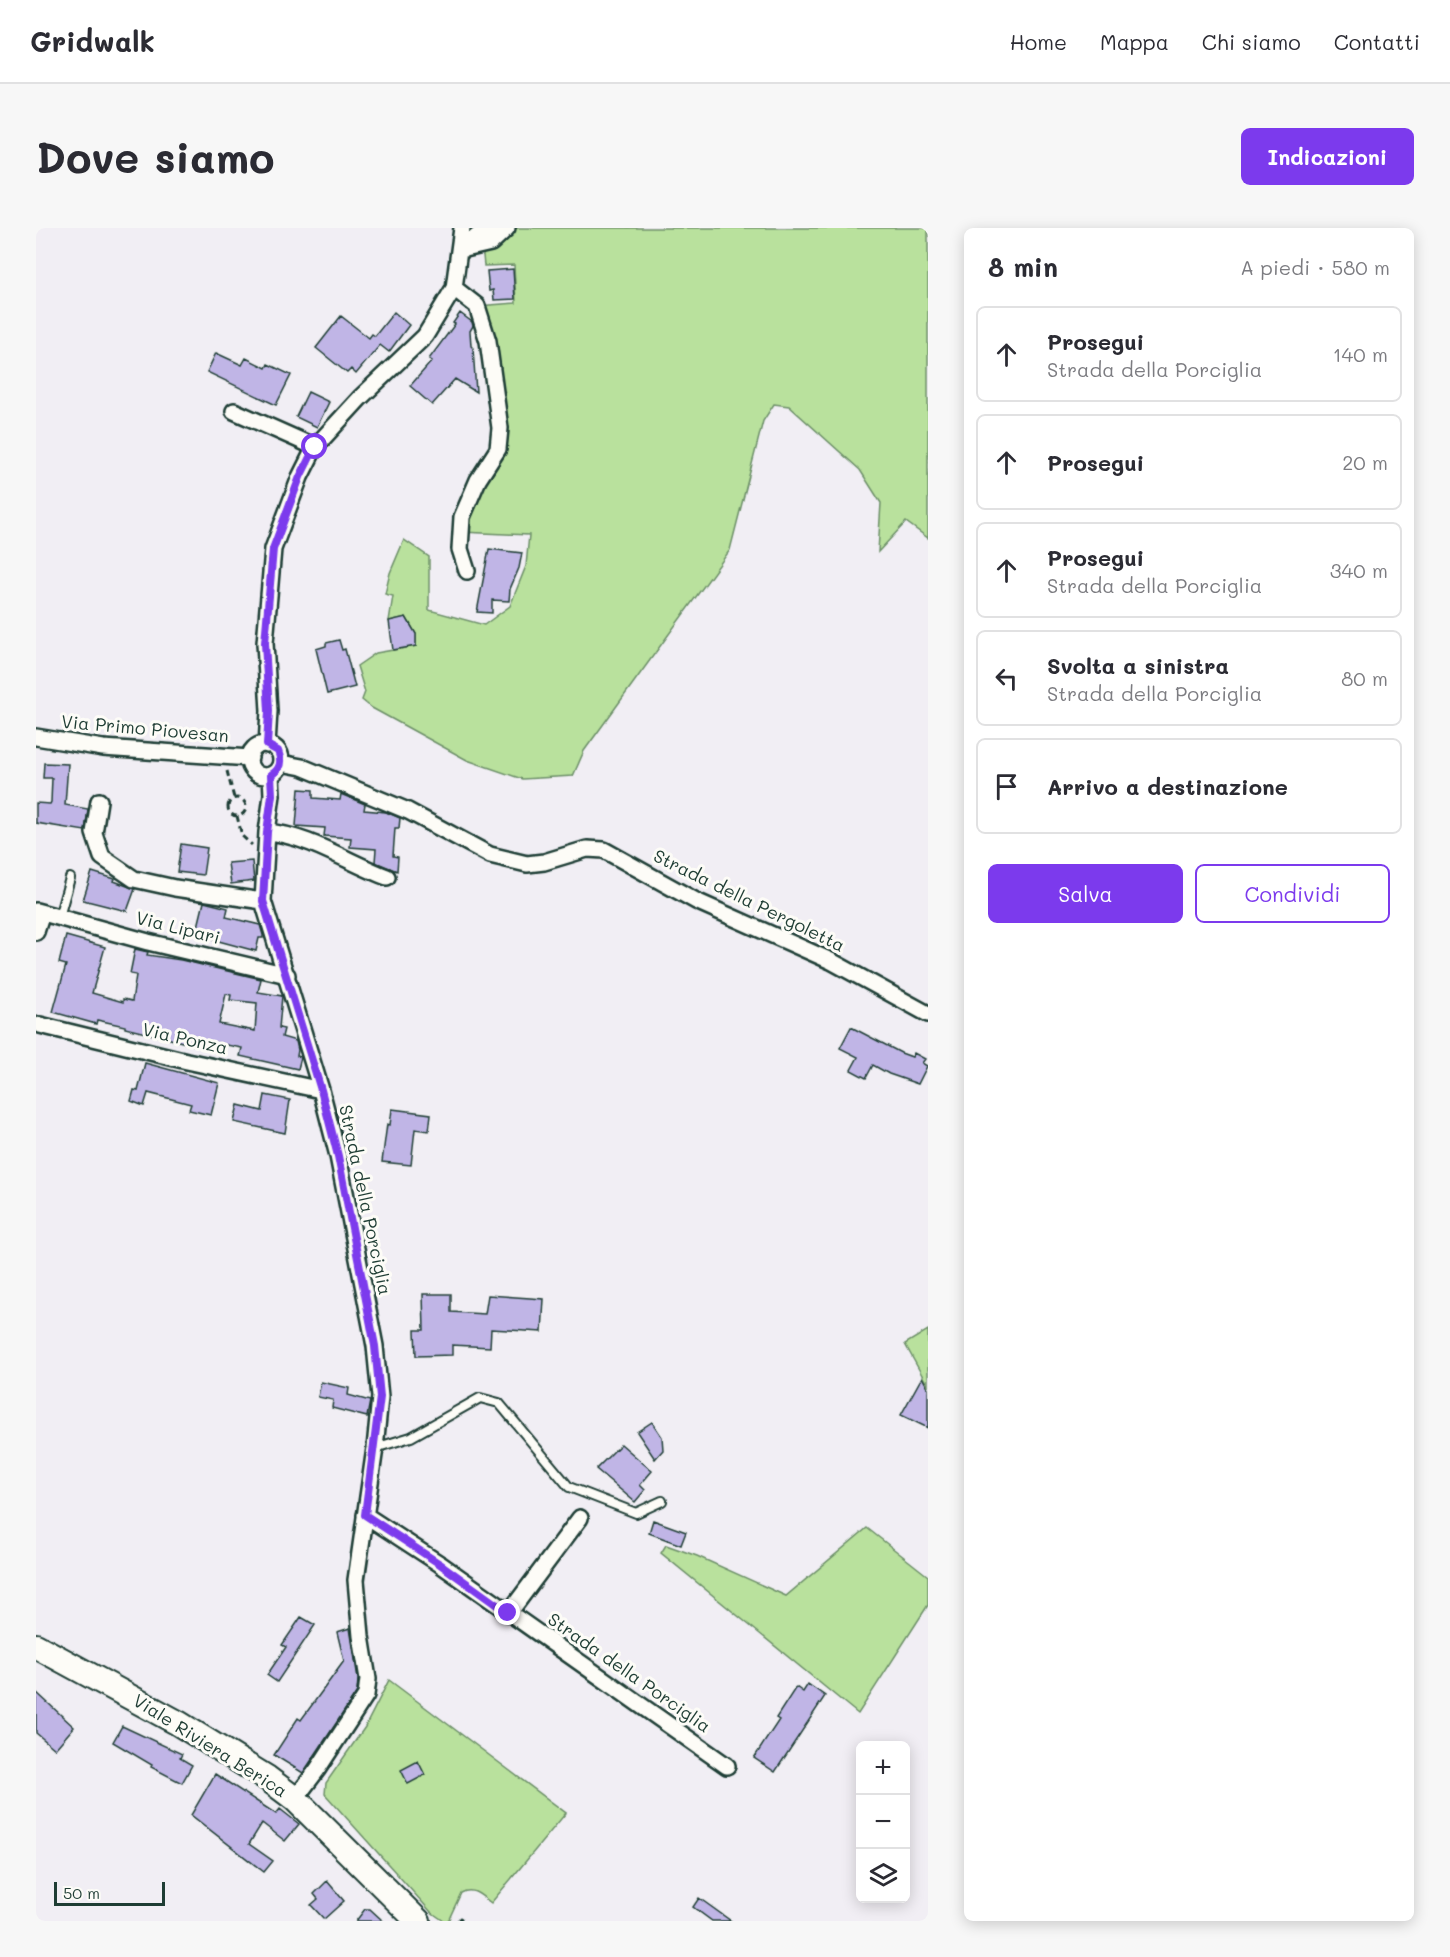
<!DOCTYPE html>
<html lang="it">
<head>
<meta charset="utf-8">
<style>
  :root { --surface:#fff; --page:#f7f7f7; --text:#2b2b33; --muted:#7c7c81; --line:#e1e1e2; --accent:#7c3aed }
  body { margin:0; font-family:Mali,sans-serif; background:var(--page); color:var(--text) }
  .controls { position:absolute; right:18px; bottom:18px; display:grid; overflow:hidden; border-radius:9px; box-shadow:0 3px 15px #0003 }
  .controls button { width:54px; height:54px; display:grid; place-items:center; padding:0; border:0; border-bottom:2px solid var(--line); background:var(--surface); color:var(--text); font:30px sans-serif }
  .scale { position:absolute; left:18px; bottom:15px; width:111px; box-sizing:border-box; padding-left:6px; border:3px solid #1f3d34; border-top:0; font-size:16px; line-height:21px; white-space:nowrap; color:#1f3d34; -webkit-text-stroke:4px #fdfcf7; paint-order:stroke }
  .stop { position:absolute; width:18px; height:18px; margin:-14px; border:4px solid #7c3aed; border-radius:50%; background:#fff }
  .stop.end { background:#7c3aed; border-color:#fff; box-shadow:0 2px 6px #0008 }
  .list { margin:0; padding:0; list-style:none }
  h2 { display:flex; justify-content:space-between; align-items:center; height:78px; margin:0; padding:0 24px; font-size:26px }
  h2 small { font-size:20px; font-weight:400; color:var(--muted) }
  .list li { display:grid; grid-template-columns:39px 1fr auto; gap:18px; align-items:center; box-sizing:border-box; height:96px; margin:0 12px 12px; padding:0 12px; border:2px solid var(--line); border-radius:9px }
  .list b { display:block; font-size:22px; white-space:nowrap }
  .list p { margin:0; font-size:20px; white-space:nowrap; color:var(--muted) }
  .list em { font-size:20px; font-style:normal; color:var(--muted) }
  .actions { display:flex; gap:12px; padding:18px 24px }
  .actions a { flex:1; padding:14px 0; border:2px solid var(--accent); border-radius:9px; text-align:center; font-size:21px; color:var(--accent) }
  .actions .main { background:var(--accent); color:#fff }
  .icon { flex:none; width:33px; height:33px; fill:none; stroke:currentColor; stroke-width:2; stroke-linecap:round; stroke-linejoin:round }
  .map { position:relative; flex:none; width:892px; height:1693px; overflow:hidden; border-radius:9px }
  header { display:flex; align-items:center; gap:36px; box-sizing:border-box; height:84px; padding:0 30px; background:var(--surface); border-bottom:2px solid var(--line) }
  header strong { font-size:28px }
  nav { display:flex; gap:33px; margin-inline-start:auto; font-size:21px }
  .intro { display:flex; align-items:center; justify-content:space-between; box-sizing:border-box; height:144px; padding:0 36px }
  h1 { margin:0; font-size:42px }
  .button { padding:15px 27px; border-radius:9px; background:var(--accent); color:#fff; font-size:21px; font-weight:700 }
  main { display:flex; gap:36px; padding:0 36px }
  aside { flex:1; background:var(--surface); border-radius:9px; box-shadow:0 3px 15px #0003 }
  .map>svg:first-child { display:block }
</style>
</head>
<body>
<header>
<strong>Gridwalk</strong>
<nav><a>Home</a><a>Mappa</a><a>Chi siamo</a><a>Contatti</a></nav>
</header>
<div class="intro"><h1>Dove siamo</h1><a class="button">Indicazioni</a></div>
<main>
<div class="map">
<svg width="892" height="1693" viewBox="0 0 892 1693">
  <rect width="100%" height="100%" fill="#f1eef4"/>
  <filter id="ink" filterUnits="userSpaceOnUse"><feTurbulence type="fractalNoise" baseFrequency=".0167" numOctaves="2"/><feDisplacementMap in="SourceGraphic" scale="12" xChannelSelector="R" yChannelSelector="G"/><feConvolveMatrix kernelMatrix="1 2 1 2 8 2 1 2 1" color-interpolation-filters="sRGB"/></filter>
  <g filter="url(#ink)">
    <path fill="#b9e19d" stroke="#6c8f68" stroke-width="1.5" d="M471,0h421v310l-22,-16 -28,30 3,-49 -21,-33 -71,-64 -15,-2 -11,17 -33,129 -146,201 -11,25 -51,3 -55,-19 -95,-52 -10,-8 3,-8 -8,-26 19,-13 40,-7v-12l-10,-17 -17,4 4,-25 -8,-2 5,-21 14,-33 25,17v53l55,15 26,-19 16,-40 3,-31 -68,-3 37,-83 -21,-143 39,-3 -2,-38 -30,1 -2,-21z
      M892,1102v56l-23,-42z
      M831,1300l61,48v29l-70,109 -197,-161 5,-8 31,11 89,40z
      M353,1452l177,133 -75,90c-10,-7 -18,-17 -30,-10l-13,28h-4l-13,-9 -106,-118 1,-11 39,-56z"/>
    <path fill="#c0b5e6" stroke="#1f3d34" stroke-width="1.5" fill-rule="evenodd" d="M477,41l2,30 -21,1 -1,-10 -4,1 -2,-20z
      M358,84l15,13 -20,27 -9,-7 -24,29 -5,-5 -4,4 -31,-25 25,-32 28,22 3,-4 3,2z
      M424,85l12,9 1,4 -3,5 1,15 2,2 3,44 -21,-13 -23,26 -22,-19 22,-25 -3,-2 26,-35 -2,-1z
      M180,125l26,12 4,-7 20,10 2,-4 23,11 -15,30 -69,-33z
      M272,164l21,10 -12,25 -21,-10z
      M453,321l33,4 -3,15 -9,21 -1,12 -17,-1v13l-15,-1z
      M370,389l10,17v12l-23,4 -4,-29z
      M303,412l3,10 3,-1 10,38 -28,7 -11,-45 10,-3v-3z
      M8,535l24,1 -3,41 23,4 -3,22 -49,-8v-20l14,1 1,-2 1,-24h-9z
      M263,561l14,1v8l27,2 1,-6 2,1 22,9 -1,6 22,2 14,6 -1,10h-4l-2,28 5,1 -1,14 -22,-9 1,-13 -26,-2 1,-9 -27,-2 1,-8 -29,-2z
      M145,616l26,4 -4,27 -26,-3z
      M216,633l2,20 -23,3 -3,-21z
      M56,644l23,7 -1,2 21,8 -8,22 -44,-11z
      M168,674l24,6 -2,9 34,8 3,10v3h-4l-3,13 -60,-16z
      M30,708l39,11 -13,46 31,9v-3l9,2 4,-26 -6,-1 5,-25 13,3 -1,3 34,5 80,19 -3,13 24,4 -3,32 5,1 -2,8 14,4 2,9 -1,6 4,1 -3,12 -58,-13 2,-8 -25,-5 -2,7 -90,-22v-2l-28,-6 -1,4 -43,-12 13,-47 -7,-2zM190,766l5,1 -1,5 27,3 -2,28 -36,-7z
      M815,799l50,26 11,4 2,-4 11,6 -3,4 5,3 -9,18 -29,-10 -16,-9 -7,13 -15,-8 7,-13 -18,-9z
      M109,835l74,20 -8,32 -22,-5 2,-6 -43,-11 -4,13 -13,-5 3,-11 4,1z
      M229,867l25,5 -5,33 -51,-11 4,-17 24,6z
      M356,881l39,5 -2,17 -14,-2 -4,36 -29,-3 5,-38 3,1z
      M387,1066h28v18l34,2 3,-19 56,4 -2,33 -51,-3 -1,18 -38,-2v10l-36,1 -1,-26h9z
      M886,1149l6,11v40l-27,-13z
      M285,1154l28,6 -1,7 22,6 -3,16 -35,-9 1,-8 -15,-3z
      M616,1194l10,15 1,13 -8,9 -18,-27z
      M585,1216l31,27 -12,14 5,5 -10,12 -39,-33z
      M617,1292l33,12 -5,13 -32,-12z
      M265,1389l14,8 -38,57 -10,-7 19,-28 -4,-2z
      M314,1400l8,51 -1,13 -54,81 -29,-18 24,-37 3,2 43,-59 -7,-29z
      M772,1456l17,12 -50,76 -21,-14 25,-38 -3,-2 20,-31 7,5z
      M0,1464l38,35 -19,22 -19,-16z
      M86,1498l60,28 -2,4 12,7 -10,18 -31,-16 1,-2 -39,-23z
      M382,1533l7,14 -17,9 -7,-14z
      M179,1546l61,40 4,-5 19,15 -14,17 -23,-18 -13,21 24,17 -9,11 -73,-57z
      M291,1653l17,20 -20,18 -13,-14 7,-6 -4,-5z
      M663,1670l32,23h-19l-19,-14z
      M329,1681h5l13,12h-27z"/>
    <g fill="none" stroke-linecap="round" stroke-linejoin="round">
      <g stroke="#1f3d34" stroke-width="12">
        <path id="lane" d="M23,689l11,-39
          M339,1220l36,-11 69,-39 19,5 70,84 67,26 26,-12"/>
      </g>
      <g stroke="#1f3d34" stroke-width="20">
        <path id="street" d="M428,19l23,-19
          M425,22l30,-7 16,-15
          M418,60l23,18 11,35 12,87 -2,21 -20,31 -16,37 -2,32 7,22
          M198,183l81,36
          M0,509l67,11 147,10
          M213 532a16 16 0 1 1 32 0a16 16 0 1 1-32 0Z
          M231,517l2,-34 -4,-68 8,-94 27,-72 15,-30 45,-49 65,-62 29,-48 8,-60
          M245,535l21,4 106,44 82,44 37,9 17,-2 43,-13 17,1 92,51 135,60 97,53
          M235,547l1,20 -5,37 -4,69 58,189 17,66 37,190 5,51 -5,51 -19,132 5,56 7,43 -2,16 -49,75 -22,29
          M63,573l-5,32 8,24 32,22 41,9 88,13
          M231,604c41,3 82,31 120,45
          M0,683l112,31 139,33
          M0,704l6,-19
          M4,797l147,36 134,29
          M329,1287l75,49 287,202
          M473,1385l71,-95"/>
      </g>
      <g stroke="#1f3d34" stroke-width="28">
        <path id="primary" d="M0,1418l142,77 89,55 28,21 123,122"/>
      </g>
      <path stroke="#1f3d34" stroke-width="3" stroke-dasharray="6 4.5" stroke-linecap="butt" d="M191,543l7,27
        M192 579a9 9 0 1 1 18 0a9 9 0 1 1-18 0Z
        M201,588l5,20 10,9
        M422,1693l2,-3 4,3"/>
      <use href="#lane" stroke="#fdfcf7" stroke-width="8"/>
      <use href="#street" stroke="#fdfcf7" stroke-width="15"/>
      <use href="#primary" stroke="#fdfcf7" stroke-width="24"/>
    </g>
  </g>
  <g fill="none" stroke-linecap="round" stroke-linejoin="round" filter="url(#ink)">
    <path stroke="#7c3aed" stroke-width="8" d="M279,219l-15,30 -27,72 -8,94 4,68 -2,34 11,6c4,10 3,18 -7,24l1,20 -5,37 -4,69 58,189 17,66 37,190 5,51 -15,118 75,49 68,49"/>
  </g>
  <g text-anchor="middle" stroke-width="6" stroke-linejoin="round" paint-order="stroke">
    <g font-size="18" fill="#1f3d34" stroke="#fdfcf7">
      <text transform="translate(109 501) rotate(5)" y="6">Via Primo Piovesan</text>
      <text transform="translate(713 673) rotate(26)" y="6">Strada della Pergoletta</text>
      <text transform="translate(142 700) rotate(14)" y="6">Via Lipari</text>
      <text transform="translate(149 811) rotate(13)" y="6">Via Ponza</text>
      <text transform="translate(329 972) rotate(78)" y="6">Strada della Porciglia</text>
      <text transform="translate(593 1445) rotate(35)" y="6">Strada della Porciglia</text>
      <text transform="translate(174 1518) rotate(32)" y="6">Viale Riviera Berica</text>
    </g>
  </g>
</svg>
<div class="controls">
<button>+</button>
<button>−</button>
<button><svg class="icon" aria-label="layers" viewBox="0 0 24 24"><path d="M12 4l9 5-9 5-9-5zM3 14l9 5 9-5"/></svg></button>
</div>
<div class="scale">50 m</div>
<div class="stop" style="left:279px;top:219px"></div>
<div class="stop end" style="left:472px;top:1385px"></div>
</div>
<aside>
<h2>8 min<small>A piedi · 580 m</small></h2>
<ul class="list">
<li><svg class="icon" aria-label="ahead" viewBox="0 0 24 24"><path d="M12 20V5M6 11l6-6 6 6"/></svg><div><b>Prosegui</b><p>Strada della Porciglia</p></div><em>140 m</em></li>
<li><svg class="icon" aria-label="ahead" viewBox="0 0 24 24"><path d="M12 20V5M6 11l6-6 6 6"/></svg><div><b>Prosegui</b></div><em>20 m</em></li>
<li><svg class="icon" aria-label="ahead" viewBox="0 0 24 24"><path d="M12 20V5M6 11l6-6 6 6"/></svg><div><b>Prosegui</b><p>Strada della Porciglia</p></div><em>340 m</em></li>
<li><svg class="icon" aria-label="left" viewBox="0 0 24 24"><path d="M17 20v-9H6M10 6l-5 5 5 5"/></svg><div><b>Svolta a sinistra</b><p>Strada della Porciglia</p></div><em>80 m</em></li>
<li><svg class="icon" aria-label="arrive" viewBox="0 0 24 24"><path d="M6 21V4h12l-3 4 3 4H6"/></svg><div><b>Arrivo a destinazione</b></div></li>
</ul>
<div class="actions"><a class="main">Salva</a><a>Condividi</a></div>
</aside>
</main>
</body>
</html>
